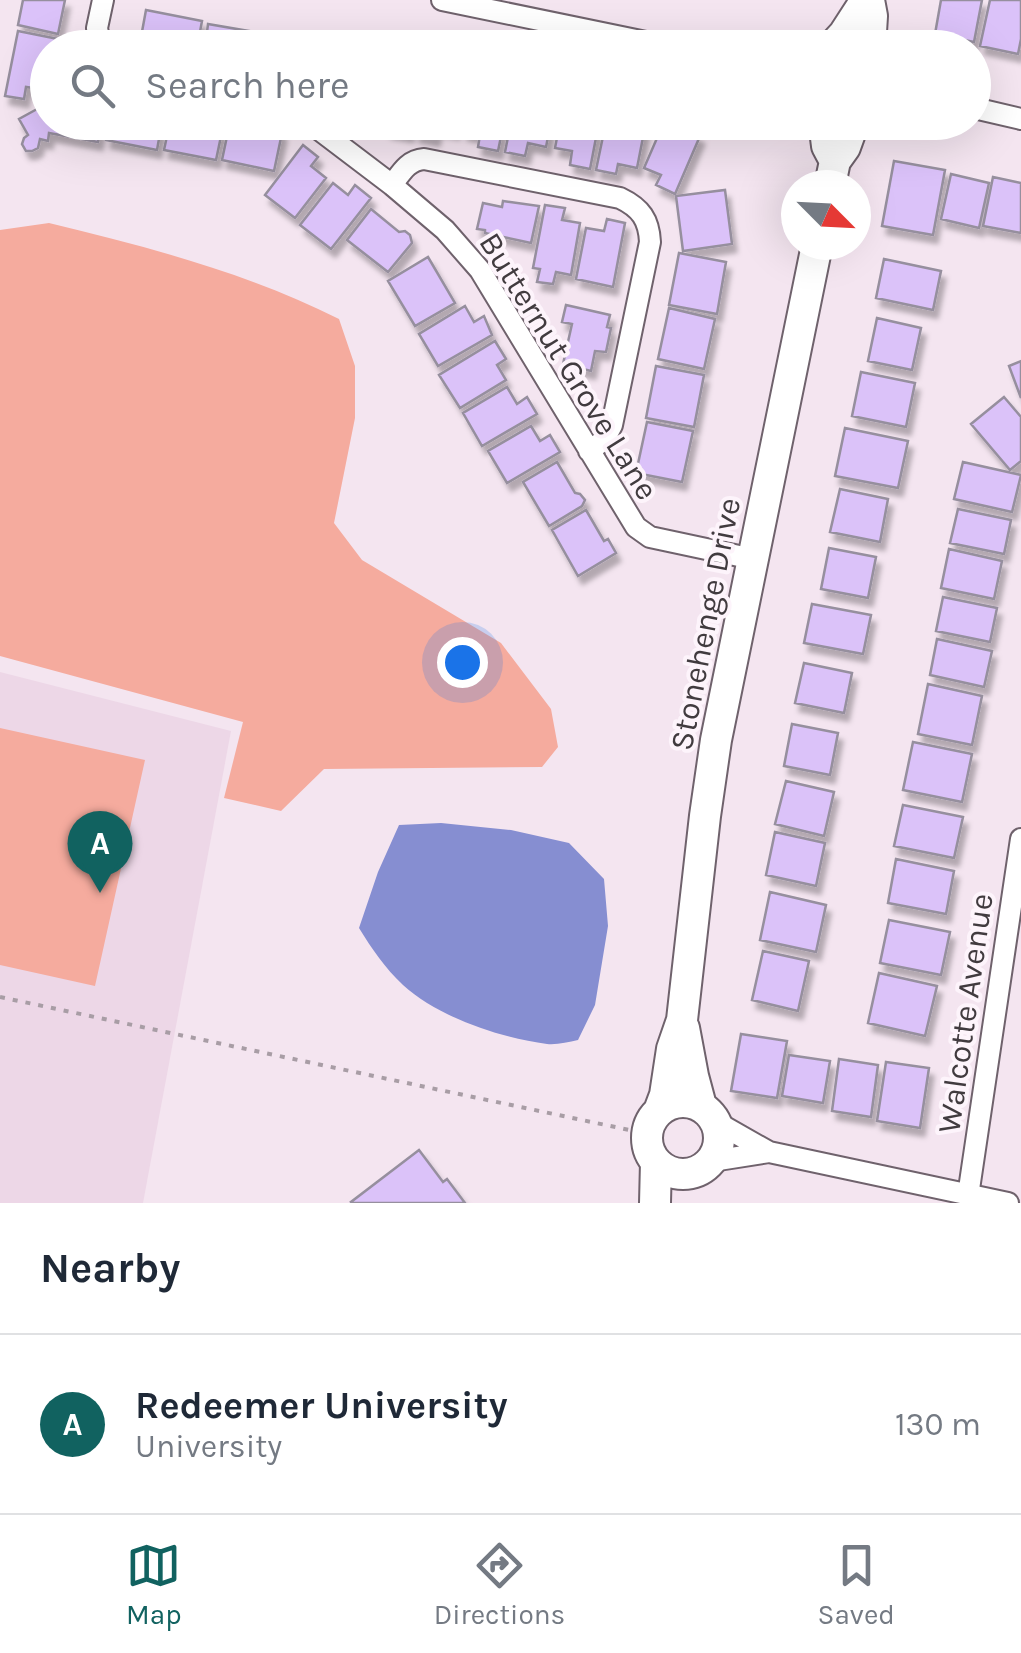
<!DOCTYPE html>
<html lang="en">
<head>
<meta charset="utf-8">
<style>
  :root { --surface:#fff; --page:#f2f2f3; --text:#1f2937; --muted:#747a83; --line:#e0e1e3; --accent:#116260 }
  body { margin:0; font-family:Karla,sans-serif; background:var(--page); color:var(--text) }
  .compass { position:absolute; left:781px; top:170px; width:90px; height:90px; border-radius:50%; background:var(--surface); box-shadow:0 10px 40px #0002; rotate:114deg }
  .you { position:absolute; left:462px; top:662px; width:35px; height:35px; margin:-25px; border:8px solid #fff; border-radius:50%; background:#1a73e8; box-shadow:0 0 0 15px #1a73e833 }
  .badge { display:grid; place-items:center; width:65px; height:65px; border-radius:50%; background:var(--accent); color:#fff; font-size:32px; font-weight:700 }
  .pin { position:absolute; translate:-50% -82px; filter:drop-shadow(0 2px 5px #0008) }
  .pin::after { content:''; position:absolute; top:52px; width:35px; height:30px; background:inherit; clip-path:polygon(0 0,100% 0,50% 100%) }
  .list { margin:0; padding:0; list-style:none }
  h2 { display:flex; justify-content:space-between; align-items:center; height:130px; margin:0; padding:0 40px; font-size:42px }
  h2 small { font-size:32px; font-weight:400; color:var(--muted) }
  .list li { display:grid; grid-template-columns:65px 1fr auto; gap:30px; align-items:center; box-sizing:border-box; height:180px; padding:0 40px; border-top:2px solid var(--line) }
  .list b { display:block; font-size:38px; white-space:nowrap }
  .list p { margin:0; font-size:32px; white-space:nowrap; color:var(--muted) }
  .list em { font-size:32px; font-style:normal; color:var(--muted) }
  .icon { flex:none; width:55px; height:55px; fill:none; stroke:currentColor; stroke-width:2; stroke-linecap:round; stroke-linejoin:round }
  .map { position:relative; flex:none; width:1021px; height:1203px; overflow:hidden }
  .search { position:absolute; background:var(--surface); box-shadow:0 10px 40px #0002; left:30px; right:30px; top:30px; height:110px; display:flex; align-items:center; gap:25px; box-sizing:border-box; padding:0 35px; border-radius:55px; color:var(--muted); font-size:38px }
  .sheet { height:310px; background:var(--surface) }
  nav { display:flex; justify-content:space-around; align-items:center; box-sizing:border-box; height:140px; border-top:2px solid var(--line); background:var(--surface); font-size:28px; color:var(--muted) }
  nav a { display:grid; justify-items:center; gap:5px }
  nav .on { color:var(--accent) }
  .map>svg:first-child { display:block }
</style>
</head>
<body>
<div class="map">
<svg width="1021" height="1203" viewBox="0 0 1021 1203">
  <defs>
    <filter id="shadow"><feDropShadow dx="4.5" dy="8" stdDeviation="2.5" flood-color="#0004"/></filter>
  </defs>
  <rect width="100%" height="100%" fill="#f4e5f0"/>
  <path fill="#edd7e7" d="M0,672l231,59 -88,472h-143z"/>
  <path fill="#f5ab9e" d="M49,223c99,24 199,50 290,96l16,47v52l-21,105 28,37 139,83 50,66 7,38 -16,20 -218,2 -43,42 -57,-13 19,-76 -243,-66v-426z
    M0,728l145,32 -50,226 -95,-21z"/>
  <path fill="#868ed1" d="M441,823l70,7 58,13 35,36 4,47 -13,79 -17,35c-10,2 -21,5 -31,4 -47,-6 -109,-27 -144,-59 -18,-17 -31,-36 -44,-57l19,-56 21,-47z"/>
  <path fill="#dbc2f9" stroke="#968f9e" stroke-width="2.5" filter="url(#shadow)" d="M23,0h42l-7,34 -40,-9z
    M941,0h41l-8,42 -39,-8z
    M990,0h31v39l-3,15 -38,-8z
    M146,10l56,11 -5,27h-58z
    M208,24l58,10 -2,14h-59z
    M18,31l40,8 -1,9h-9v42l-22,-3 -2,12 -19,-3z
    M310,32l21,4 -2,12h-56l2,-11 33,6z
    M48,103v19h54l-4,20 -49,-9 -1,8 -8,-2 -2,9 -6,3h-6l-4,-7 2,-6 4,-3 -9,-16z
    M109,122h53l-5,28 -51,-10z
    M170,122h54l-8,38 -52,-10z
    M230,122h15l17,4 -1,2 5,1 6,-4 6,2 4,6 -8,38 -52,-11z
    M388,122h23l-2,12 -22,-4z
    M417,122h40l-2,9 -18,-3 -2,10 -20,-4z
    M465,122h39l-6,29 -20,-4 2,-12 -17,-3z
    M511,122h40l-5,25 -18,-4 -3,13 -20,-4z
    M560,122h39l-9,47 -20,-4 2,-14 -17,-3z
    M606,122h40l-9,46 -19,-4 -2,10 -20,-4z
    M664,122h6l30,14 -25,58 -19,-9 5,-10 -17,-7z
    M303,145l15,12 -7,9 15,12 -31,40 -30,-23z
    M894,161l51,9 -12,65 -51,-9z
    M951,174l38,9 -10,45 -38,-9z
    M993,177l28,6v50l-38,-7z
    M333,183l15,12 7,-10 16,13 -40,51 -31,-24z
    M725,190l7,54 -49,7 -7,-55z
    M503,201l36,5 -8,37 -46,-10v-3l-8,-1 6,-26 19,4z
    M545,205l20,3 -3,12 18,3 -9,52 -15,-3 -3,12 -16,-2 3,-13 -7,-1z
    M371,209l28,23 6,-1 5,4 2,8 -24,29 -41,-32z
    M607,219l18,4 -12,64 -37,-8 10,-51 18,3z
    M679,253l47,9 -9,52 -48,-9z
    M428,257l27,46 -40,23 -27,-45z
    M884,259l57,12 -8,39 -57,-12z
    M566,305l44,10 -3,12 4,1 -5,24 -11,-1 -4,20 -28,-7 9,-40 -10,-2z
    M465,306l9,16 10,-6 8,19 -54,31 -19,-32z
    M669,308l46,11 -11,50 -46,-10z
    M877,318l44,10 -9,42 -44,-9z
    M495,341l11,18 -9,6 9,15 -46,28 -21,-33z
    M1021,361v37l-12,-32z
    M656,366l48,9 -10,52 -48,-9z
    M861,372l54,11 -9,44 -54,-11z
    M507,387l10,17 10,-7 10,17 -55,32 -19,-33z
    M1004,397l17,20v44l-11,9 -39,-46z
    M647,422l46,9 -11,51 -46,-9z
    M531,426l9,15 10,-6 10,17 -53,31 -19,-32z
    M845,428l63,13 -10,47 -63,-12z
    M557,462l18,31 5,1 5,6 -3,6 -33,20 -26,-44z
    M963,462l58,13 -9,37 -58,-13z
    M840,489l48,10 -8,43 -50,-10z
    M958,509l53,11 -7,34 -54,-11z
    M586,510l18,31 4,-2 8,14 -38,23 -26,-46z
    M829,548l47,9 -8,41 -47,-9z
    M949,549l53,12 -8,38 -53,-11z
    M943,597l54,11 -7,34 -54,-11z
    M812,604l59,11 -8,39 -59,-11z
    M937,639l55,12 -8,36 -54,-12z
    M804,663l48,10 -8,40 -49,-10z
    M928,684l54,12 -10,49 -54,-11z
    M792,724l46,9 -8,42 -46,-9z
    M913,742l59,12 -10,48 -59,-12z
    M786,781l48,11 -10,44 -49,-12z
    M903,805l60,12 -9,41 -60,-12z
    M775,832l50,11 -9,43 -50,-11z
    M896,859l58,12 -8,43 -58,-11z
    M770,892l56,13 -10,47 -56,-12z
    M889,920l61,12 -9,43 -61,-12z
    M763,951l46,10 -11,50 -46,-11z
    M879,973l58,13 -12,50 -57,-13z
    M741,1034l46,7 -10,57 -46,-7z
    M789,1055l41,6 -7,42 -41,-7z
    M839,1059l39,6 -7,52 -39,-6z
    M886,1062l43,6 -9,60 -43,-7z
    M419,1150l24,32 4,-3 18,24h-113l-1,-1z"/>
  <g fill="none" stroke-linecap="round" stroke-linejoin="round">
    <g stroke="#6f626c" stroke-width="24">
      <path id="street" d="M442,0l233,48
        M101,48l-4,-20 6,-28
        M974,108l47,11
        M309,122l83,63 53,45 35,40 156,257 14,10 103,22
        M392,185c9,-12 16,-25 32,-26l196,39c21,10 29,22 30,44l-38,183 -8,15 -15,11
        M716,1122l53,30 239,51
        M712,1161l57,-9
        M968,1196l53,-357"/>
    </g>
    <g stroke="#6f626c" stroke-width="34">
      <path id="secondary" d="M869,0l3,16 -2,32
        M831,48l13,-14 22,-34
        M824,122l3,24 8,15
        M830,185l5,-24 10,-14 9,-25
        M684,1028l9,48 8,30
        M647 1138a36 36 0 1 1 72 0a36 36 0 1 1-72 0Z
        M659,1111l6,-16 7,-46 10,-29 23,-204 11,-76 101,-495
        M655,1203l1,-41"/>
    </g>
    <path stroke="#a89da5" stroke-width="4" stroke-dasharray="5 8" stroke-linecap="butt" d="M0,997l634,134"/>
    <use href="#street" stroke="#fff" stroke-width="20"/>
    <use href="#secondary" stroke="#fff" stroke-width="30"/>
  </g>
  <g text-anchor="middle" stroke-width="8" stroke-linejoin="round" paint-order="stroke">
    <g font-size="32" fill="#413b3f" stroke="#fdf4fb">
      <text transform="translate(569 366) rotate(58)" y="11">Butternut Grove Lane</text>
      <text transform="translate(705 624) rotate(-79)" y="11">Stonehenge Drive</text>
      <text transform="translate(965 1013) rotate(-82)" y="11">Walcotte Avenue</text>
    </g>
  </g>
</svg>
<svg class="compass" viewBox="-18 -18 36 36"><path d="M0-13l5 13h-10z" fill="#e53935"/><path d="M0 13l5-13h-10z" fill="#747a83"/></svg>
<div class="you"></div>
<div class="pin badge" style="left:100px;top:893px">A</div>
<div class="search"><svg class="icon" aria-label="search" viewBox="0 0 24 24"><circle cx="10" cy="10" r="6"/><path d="M15 15l6 6"/></svg>Search here</div>
</div>
<section class="sheet">
<h2>Nearby<small></small></h2>
<ul class="list">
<li><span class="badge">A</span><div><b>Redeemer University</b><p>University</p></div><em>130 m</em></li>
</ul>
</section>
<nav>
<a class="on"><svg class="icon" aria-label="map" viewBox="0 0 24 24"><path d="M3 6l6-2 6 2 6-2v14l-6 2-6-2-6 2zM9 4v14M15 6v14"/></svg>Map</a>
<a><svg class="icon" aria-label="directions" viewBox="0 0 24 24"><path d="M12 3l9 9-9 9-9-9zM9 14v-3h6M13 9l2 2-2 2"/></svg>Directions</a>
<a><svg class="icon" aria-label="saved" viewBox="0 0 24 24"><path d="M7 4h10v16l-5-4-5 4z"/></svg>Saved</a>
</nav>
</body>
</html>
